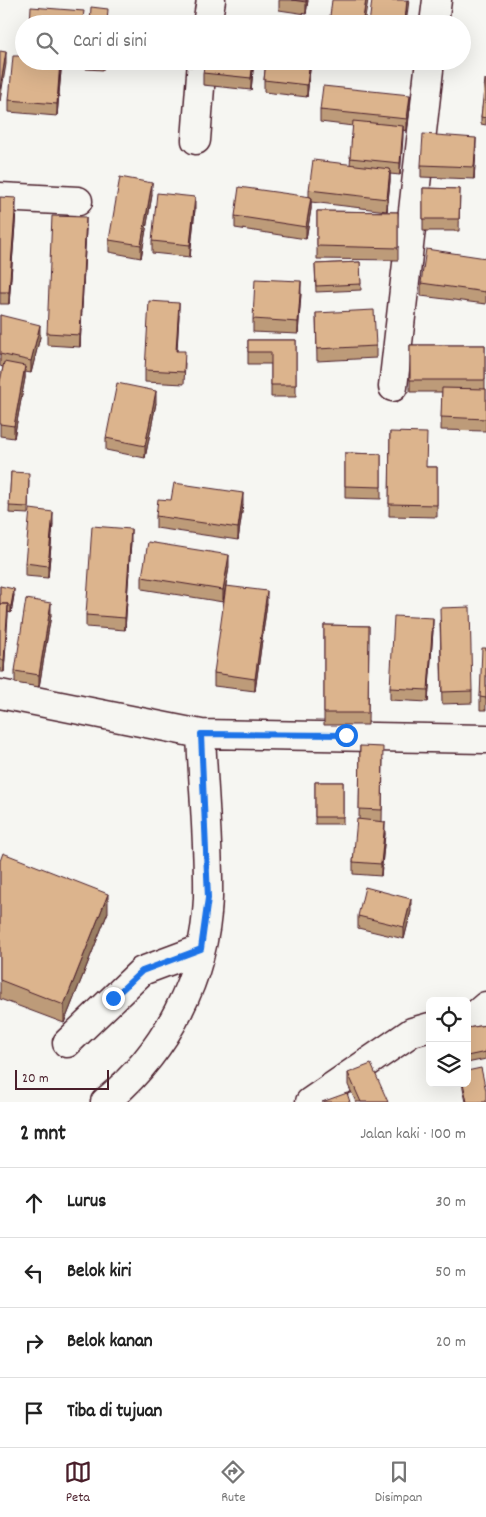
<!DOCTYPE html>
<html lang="id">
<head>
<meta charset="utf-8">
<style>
  :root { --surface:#fff; --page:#f6f6f6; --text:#222; --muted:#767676; --line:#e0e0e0; --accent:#4a1f2b }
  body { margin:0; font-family:Dekko,sans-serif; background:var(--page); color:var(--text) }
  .controls { position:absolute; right:15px; bottom:15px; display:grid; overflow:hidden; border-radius:8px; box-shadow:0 5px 20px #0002 }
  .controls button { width:45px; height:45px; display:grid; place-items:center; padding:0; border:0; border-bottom:1px solid var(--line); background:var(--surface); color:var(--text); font:25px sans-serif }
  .scale { position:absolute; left:15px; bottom:12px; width:94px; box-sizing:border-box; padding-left:5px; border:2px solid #4a1f2b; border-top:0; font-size:14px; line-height:18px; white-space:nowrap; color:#4a1f2b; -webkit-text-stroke:4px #f6f6f2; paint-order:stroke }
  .stop { position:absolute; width:15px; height:15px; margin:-11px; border:4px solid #1a73e8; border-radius:50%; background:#fff }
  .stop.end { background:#1a73e8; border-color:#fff; box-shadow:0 1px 5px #0008 }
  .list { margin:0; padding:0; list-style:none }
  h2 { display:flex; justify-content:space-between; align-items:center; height:65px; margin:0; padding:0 20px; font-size:21px }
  h2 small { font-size:16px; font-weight:400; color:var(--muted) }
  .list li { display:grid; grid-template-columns:32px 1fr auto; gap:15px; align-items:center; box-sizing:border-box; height:70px; padding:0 20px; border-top:1px solid var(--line) }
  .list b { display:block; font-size:19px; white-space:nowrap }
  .list em { font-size:16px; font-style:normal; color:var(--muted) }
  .icon { flex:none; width:28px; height:28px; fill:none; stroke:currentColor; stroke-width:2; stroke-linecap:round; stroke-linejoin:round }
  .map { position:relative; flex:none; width:486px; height:1102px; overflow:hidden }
  .search { position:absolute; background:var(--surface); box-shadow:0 5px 20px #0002; left:15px; right:15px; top:15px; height:55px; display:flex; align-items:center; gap:12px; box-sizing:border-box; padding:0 18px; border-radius:28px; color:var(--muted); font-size:19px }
  .sheet { height:345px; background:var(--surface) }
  nav { display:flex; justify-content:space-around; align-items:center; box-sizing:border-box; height:70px; border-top:1px solid var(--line); background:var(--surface); font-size:14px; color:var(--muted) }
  nav a { display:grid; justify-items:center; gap:2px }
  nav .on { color:var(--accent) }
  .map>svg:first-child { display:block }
</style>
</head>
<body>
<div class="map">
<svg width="486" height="1102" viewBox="0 0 486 1102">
  <rect width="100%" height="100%" fill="#f6f6f2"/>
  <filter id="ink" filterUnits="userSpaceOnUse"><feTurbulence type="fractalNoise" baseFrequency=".02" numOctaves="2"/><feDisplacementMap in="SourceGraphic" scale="10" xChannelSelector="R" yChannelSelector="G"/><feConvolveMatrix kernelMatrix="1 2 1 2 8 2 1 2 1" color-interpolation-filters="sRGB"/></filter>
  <g filter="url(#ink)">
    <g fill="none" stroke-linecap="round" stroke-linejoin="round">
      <g stroke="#4a1f2b" stroke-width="31">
        <path id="minor" d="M207,24l4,-24
          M434,24l3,-24
          M196,140l6,-79
          M0,197l78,4
          M393,387l37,-326
          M0,694l201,40 285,5
          M467,1019l5,-1 14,-12
          M67,1043l75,-72 59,-22
          M105,1102c61,-50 100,-124 103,-204 1,-54 -5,-110 -7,-164
          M310,1102l102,-70 18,-5"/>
      </g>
      <use href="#minor" stroke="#f6f6f2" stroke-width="28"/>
    </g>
    <path fill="#bd9b79" stroke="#4a1f2b" d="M279,0h29l-2,14 -27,-4z
      M86,61h18l-1,9 -17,-1z
      M160,61h36v6l-36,-2z
      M254,61l-3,29 -48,-5v-12z
      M266,61h50v1l-6,-1v9l-3,27 -43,-5v-12z
      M61,71l-4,45 -48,-4v-12z
      M486,80v45l-5,-1v-7z
      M410,107l-3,24 -4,-1 -3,45 -10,-1v7l-3,30 -76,-9v7l-5,30 -71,-11v-12l74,-19v-7l41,-25 3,-39 -33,-4v-12z
      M476,150l-2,29 -53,-2v-12z
      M423,188l37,1 -1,42h-36z
      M152,195l-11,63 -32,-6v-12z
      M0,197l16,14 -7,93h-9z
      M195,209l-5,48 -38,-4v-12z
      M317,211l81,1v48l-81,-1z
      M86,229l-6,118 -33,-2v-12z
      M486,258v46l-65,-8v-13z
      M360,262l1,28 -45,2 -1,-28z
      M301,293l-3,41 -45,-2v-13z
      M316,313l60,33v12l-59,3z
      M0,315l40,22 -9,36 -6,-1v6l-11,60 -14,-2v-54l3,-15 -3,-1z
      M179,315l-2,36 8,12 -1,21 -39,-2v-12z
      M248,340h48v57h-25v-33h-23z
      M410,345h75v44h1v42l-45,-1 1,-38h-32z
      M156,403l-11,55 -39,-8v-12z
      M390,432l36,35h11v50l-48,-1z
      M345,453l36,1v45l-36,-1z
      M11,472l18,8 -1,34 -19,-1z
      M171,500l72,5 -5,35 -82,-12v-12z
      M53,524l-5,54 -23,-2v-13z
      M131,541l-6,89 -39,-3v-12z
      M229,567l-6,35 -81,-13v-12z
      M0,586l14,9 -3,18 -3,-1 -4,60h-4z
      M267,603l-12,88 -41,-5v-13z
      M51,615l-12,72 -24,-4v-12z
      M440,620l32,71v12l-30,1z
      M324,625l45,1 -1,99h-44z
      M433,630l-5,72 -38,-2v-12z
      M486,648v62h-6v-13z
      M360,746l23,13 -1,63 3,12 -4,42 -28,-2v-12l6,-43z
      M315,782h28v42h-28z
      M0,861l108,51 -44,111 -64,-24z
      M411,911l-7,28 -46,-11v-12z
      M486,1025v34l-19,4v-35z
      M348,1073l40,29h-32l-8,-17z
      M462,1083h5l19,19h-20z"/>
    <path fill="#9a7e63" stroke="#4a1f2b" d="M306,0h2l-2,14z
      M366,0h2l-4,24h-2z
      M407,0h2l-3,24h-1z
      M6,52v12l-6,37v-12z
      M61,61v10l-4,45v-12z
      M253,61h1l-3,29v-12z
      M310,61v9l-3,27v-12z
      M410,95v12l-3,24v-12z
      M403,126v12l-3,37v-12z
      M476,138v12l-2,29v-12z
      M390,169v12l-3,30v-12z
      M152,183v12l-11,63v-13z
      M195,197v12l-5,48v-12z
      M311,197v12l-5,30v-12z
      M16,198v13l-7,93v-12z
      M86,217v12l-6,118v-12z
      M301,281v12l-3,41v-12z
      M179,303v12l-3,48v-12z
      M40,325v12l-9,36v-12z
      M25,366v12l-11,60v-12z
      M156,391v12l-11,55v-12z
      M243,493v12l-5,35v-12z
      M53,512v12l-5,54v-12z
      M131,529v12l-6,89v-12z
      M229,555v12l-6,35v-12z
      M14,589v6l-3,18v-7z
      M267,591v12l-12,88v-12z
      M51,603v12l-12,72v-12z
      M8,604v12l-4,56v-12z
      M433,618v12l-5,72v-12z
      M385,822v12l-4,42v-12z
      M108,894v18l-44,111v-18z
      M411,899v12l-7,28v-12z"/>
    <path fill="#dcb48d" stroke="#4a1f2b" d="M292,0h14v2z
      M332,0h34l-4,24h-33z
      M372,0h35l-2,20 15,2v2h-51z
      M31,7l53,4 -2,13h-52z
      M91,7l17,2 -1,15h-17z
      M0,51l6,1 -6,37z
      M13,56h11v5h36l-3,43 -48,-4z
      M86,61h17v3l-17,-2z
      M205,61h48l-2,17 -48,-5z
      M266,61h44l-3,24 -43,-5z
      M485,79l1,1v38l-5,-1z
      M323,86l87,9 -3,24 -87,-9z
      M353,121l50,5 -3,37 -50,-5z
      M423,134l53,4 -2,29 -53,-2z
      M313,160l77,9 -3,30 -78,-9z
      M120,177l32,6 -11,62 -32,-5z
      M239,187l72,10 -5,30 -71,-11z
      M423,188l37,1 -1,30h-36z
      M157,193l38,4 -5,48 -38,-4z
      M0,197l16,1 -7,94h-9z
      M317,211l81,1v36l-81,-2z
      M52,216l34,1 -6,118 -33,-2z
      M426,249l60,9v34l-65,-9z
      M360,262l1,22 -45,2 -1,-22z
      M255,279l46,2 -3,41 -45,-3z
      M149,301l30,2 -3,48h9l-1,21 -39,-2z
      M374,310l2,36 -59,3 -1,-36z
      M0,315l40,10 -9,36 -31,-7z
      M248,340h48v45h-25v-33h-23z
      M410,345h75v35h-75z
      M4,362l21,4 -11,60 -14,-2v-42z
      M117,383l39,8 -11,55 -39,-8z
      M442,388l44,1v30l-45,-2z
      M390,432l37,1 -1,34h11v38l-48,-1z
      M345,453l36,1v33l-36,-1z
      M11,472l18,1 -1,34 -19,-1z
      M174,483l69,10 -5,35 -82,-12 2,-17 13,1z
      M30,509l23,3 -5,54 -23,-3z
      M92,526l39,3 -6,89 -39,-3z
      M148,542l81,13 -6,35 -81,-13z
      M0,586l14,3 -3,17h-3v-2h-8z
      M226,586l41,5 -12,88 -41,-6z
      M26,599l25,4 -12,72 -24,-4z
      M0,604h8l-4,56h-4z
      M470,607l2,84 -30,1 -2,-84z
      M394,616l39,2 -5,72 -38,-2z
      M324,625l45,1 -1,87h-44z
      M482,648h4v50l-6,-1z
      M360,746l23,1 -1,63 -23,-1z
      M315,782h28v35h-28z
      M357,819l28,3 -4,42 -28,-2z
      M3,853l105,41 -44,111 -64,-25v-119z
      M365,887l46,12 -7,28 -46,-11z
      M486,1025v27l-19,4v-28z
      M371,1064l17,38h-27l-13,-29z
      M481,1068l5,23v11h-19l-4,-19h4v-12z
      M347,1093l3,9h-28z"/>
  </g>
  <g fill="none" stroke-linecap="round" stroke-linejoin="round" filter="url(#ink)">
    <path stroke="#1a73e8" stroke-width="6" d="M113,998l29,-27 59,-22 7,-51 -7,-164 145,1"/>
  </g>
</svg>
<div class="controls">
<button><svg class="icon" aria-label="locate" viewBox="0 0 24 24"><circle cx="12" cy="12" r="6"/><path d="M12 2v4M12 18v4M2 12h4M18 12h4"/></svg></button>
<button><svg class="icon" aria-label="layers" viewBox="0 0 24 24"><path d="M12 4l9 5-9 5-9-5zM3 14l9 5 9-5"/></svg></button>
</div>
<div class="scale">20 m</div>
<div class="stop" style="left:346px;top:735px"></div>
<div class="stop end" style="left:113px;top:998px"></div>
<div class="search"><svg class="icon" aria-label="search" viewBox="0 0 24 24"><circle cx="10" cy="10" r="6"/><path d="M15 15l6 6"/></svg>Cari di sini</div>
</div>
<section class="sheet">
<h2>2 mnt<small>Jalan kaki · 100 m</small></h2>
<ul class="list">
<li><svg class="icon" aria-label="ahead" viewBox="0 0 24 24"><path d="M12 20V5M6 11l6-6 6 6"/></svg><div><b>Lurus</b></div><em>30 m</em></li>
<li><svg class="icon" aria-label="left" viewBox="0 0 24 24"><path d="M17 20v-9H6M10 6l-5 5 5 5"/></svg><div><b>Belok kiri</b></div><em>50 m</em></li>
<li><svg class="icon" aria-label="right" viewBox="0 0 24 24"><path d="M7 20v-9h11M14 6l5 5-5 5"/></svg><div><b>Belok kanan</b></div><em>20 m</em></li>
<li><svg class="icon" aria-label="arrive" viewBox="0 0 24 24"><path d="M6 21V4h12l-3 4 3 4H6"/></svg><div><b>Tiba di tujuan</b></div></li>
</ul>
</section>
<nav>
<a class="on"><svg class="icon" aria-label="map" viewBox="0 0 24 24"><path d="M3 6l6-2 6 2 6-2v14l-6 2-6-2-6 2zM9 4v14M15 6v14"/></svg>Peta</a>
<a><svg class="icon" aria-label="directions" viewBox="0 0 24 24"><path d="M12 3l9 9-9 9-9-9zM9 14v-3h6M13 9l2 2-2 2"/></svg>Rute</a>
<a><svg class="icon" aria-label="saved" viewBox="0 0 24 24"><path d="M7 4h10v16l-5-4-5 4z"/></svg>Disimpan</a>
</nav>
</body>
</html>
